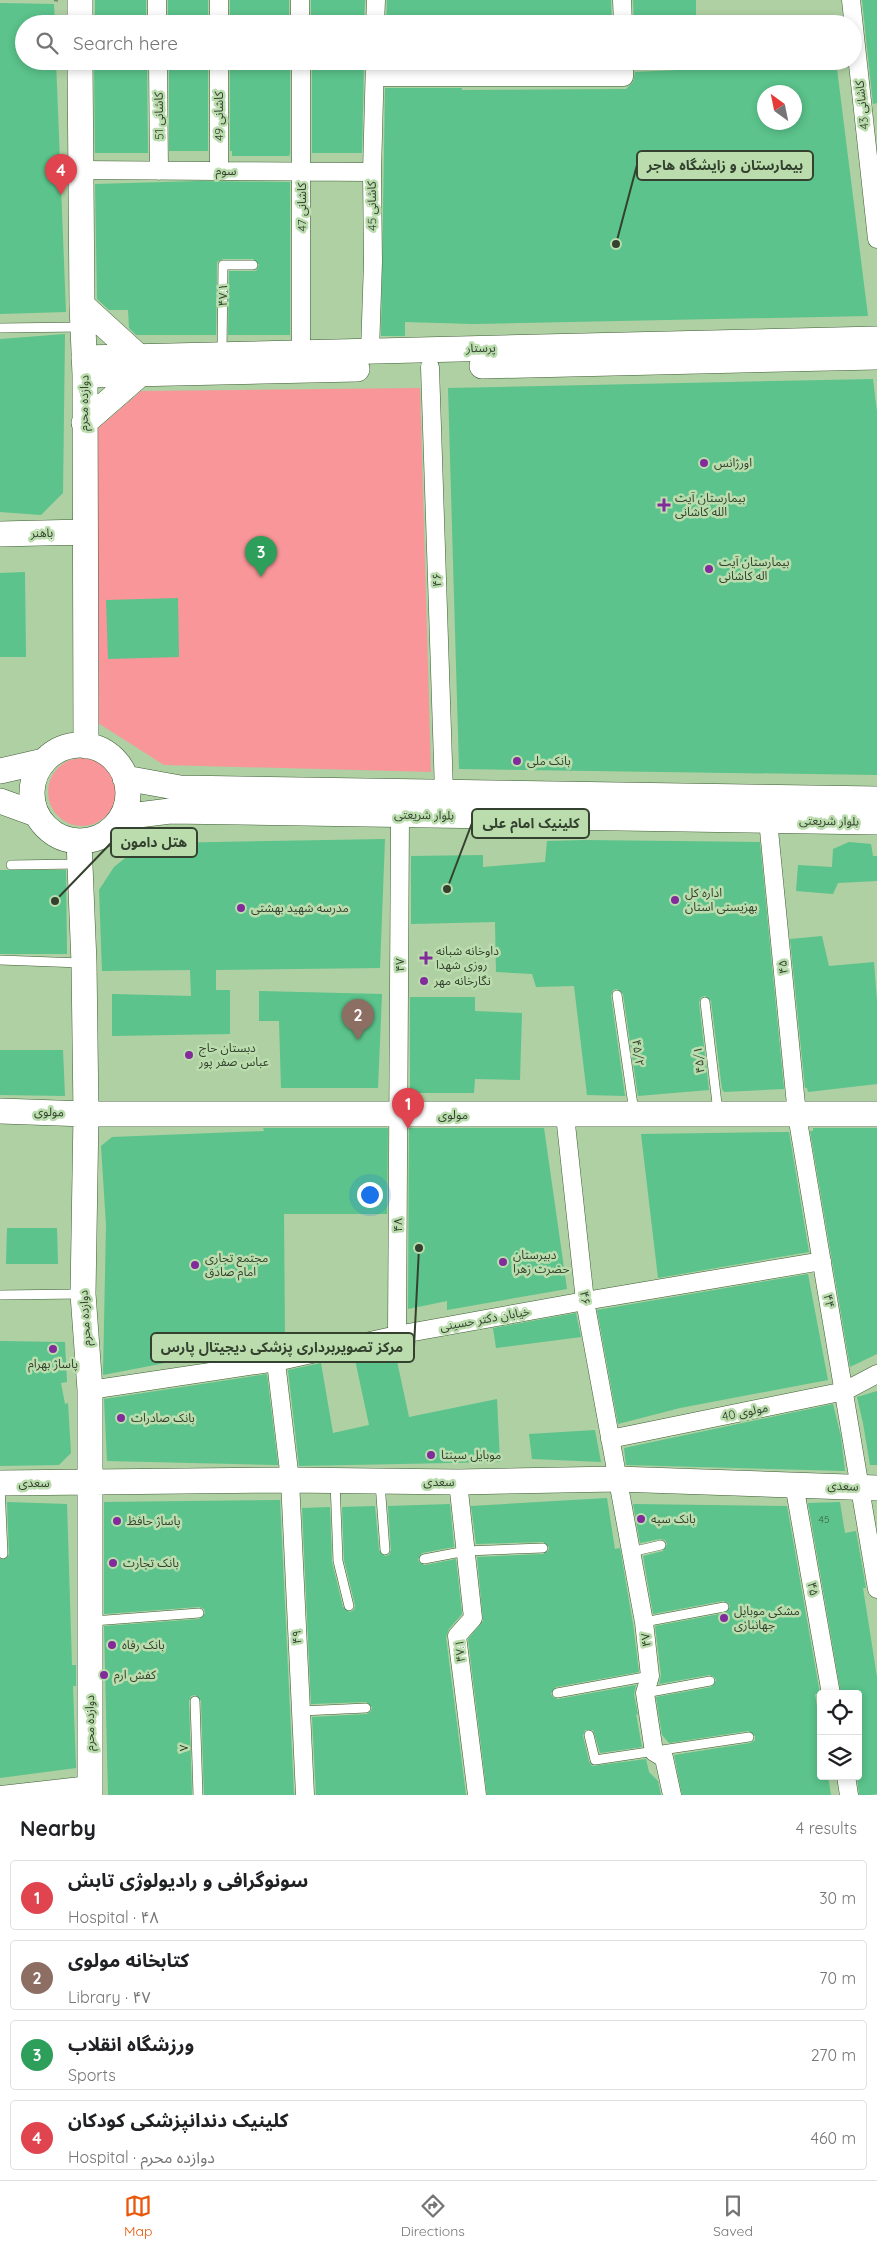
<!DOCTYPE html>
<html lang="en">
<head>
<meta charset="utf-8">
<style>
  :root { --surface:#fff; --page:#f2f2f2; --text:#202124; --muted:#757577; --line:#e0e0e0; --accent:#ea580c }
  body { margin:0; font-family:Quicksand,"Noto Sans Arabic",sans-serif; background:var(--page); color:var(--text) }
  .controls { position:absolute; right:15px; bottom:15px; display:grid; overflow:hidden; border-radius:5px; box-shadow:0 2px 8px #0003 }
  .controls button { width:45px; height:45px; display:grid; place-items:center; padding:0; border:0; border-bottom:1px solid var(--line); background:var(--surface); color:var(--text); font:25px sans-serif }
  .compass { position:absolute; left:757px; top:85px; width:45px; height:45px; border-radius:50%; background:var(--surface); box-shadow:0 2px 8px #0003; rotate:327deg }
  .you { position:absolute; left:369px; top:1194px; width:18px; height:18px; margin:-12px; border:4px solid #fff; border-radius:50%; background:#1a73e8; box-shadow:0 0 0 8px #1a73e833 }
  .badge { display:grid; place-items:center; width:32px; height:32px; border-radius:50%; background:var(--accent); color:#fff; font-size:16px; font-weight:700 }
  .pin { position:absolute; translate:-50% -41px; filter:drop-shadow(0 1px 2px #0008) }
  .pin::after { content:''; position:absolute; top:26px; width:18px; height:15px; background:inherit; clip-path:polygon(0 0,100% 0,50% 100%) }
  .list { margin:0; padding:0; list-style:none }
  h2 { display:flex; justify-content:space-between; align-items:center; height:65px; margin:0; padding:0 20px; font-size:21px }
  h2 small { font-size:16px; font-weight:400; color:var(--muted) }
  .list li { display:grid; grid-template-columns:32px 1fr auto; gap:15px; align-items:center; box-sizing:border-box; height:70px; margin:0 10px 10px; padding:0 10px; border:1px solid var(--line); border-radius:5px }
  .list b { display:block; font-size:19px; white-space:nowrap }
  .list p { margin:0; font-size:16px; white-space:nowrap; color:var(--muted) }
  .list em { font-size:16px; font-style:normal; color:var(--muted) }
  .icon { flex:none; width:28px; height:28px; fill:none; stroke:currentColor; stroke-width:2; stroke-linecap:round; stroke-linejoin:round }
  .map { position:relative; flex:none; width:877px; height:1795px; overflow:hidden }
  .search { position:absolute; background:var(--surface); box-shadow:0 2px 8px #0003; left:15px; right:15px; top:15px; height:55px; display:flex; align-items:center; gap:12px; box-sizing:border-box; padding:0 18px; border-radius:28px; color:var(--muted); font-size:19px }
  .sheet { height:385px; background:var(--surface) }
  nav { display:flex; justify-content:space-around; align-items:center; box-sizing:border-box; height:70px; border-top:1px solid var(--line); background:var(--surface); font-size:14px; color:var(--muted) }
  nav a { display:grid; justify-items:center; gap:2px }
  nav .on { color:var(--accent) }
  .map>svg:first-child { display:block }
</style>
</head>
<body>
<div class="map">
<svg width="877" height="1795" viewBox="0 0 877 1795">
  <rect width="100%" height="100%" fill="#aed0a2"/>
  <path fill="#f9969a" d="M420,388l11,384 -267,-7 -66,-42 -3,-292 46,-40z
    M48 792a34 34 0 1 1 68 0a34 34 0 1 1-68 0Z"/>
  <path fill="#5bc38b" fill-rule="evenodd" d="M95,0h51v24h-51z
    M168,0h40v24h-40z
    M230,0h59v24h-59z
    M311,0h54l-1,24h-53z
    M387,0h224l1,24h-226z
    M633,0h63v24h-62z
    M862,0h15v103l-4,1z
    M0,3l54,1 1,20h-31v37h32l10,251 -66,2z
    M94,61h53l1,92h-53z
    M169,61h39v90h-39z
    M230,61h60v92l-1,3h-57v-5h-2z
    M312,61h52l-2,92h-50z
    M386,61h75v5h-76z
    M718,61h59v3l59,-3 32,255 -394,8 -69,-2v14h-24l4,-248h77v2l164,-1 7,-7 2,-10 83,-4zM764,92h30v30h-30z
    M198,181l92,1v153h-62l1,-64h27l3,-6 -6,-6h-30l-6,3 -1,73h-80l-7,-7 -1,-18h-19l-12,-11 -2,-115z
    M65,334l-2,159 -22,22 -41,-3v-173z
    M873,379l4,33v363l-418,-6 -11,-381z
    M25,572l1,85h-26v-84z
    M178,598l1,59 -71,2 -2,-59z
    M385,839l-5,129 -164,2v20h14v44l-118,2v-42l79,2 -1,-26 -88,1 -3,-81 15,-23 21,-17 29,-7z
    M585,840l175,2 24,247 -60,3 -2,-3 -11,-88 -6,-5 -4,1 -2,6 10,87 -71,6 -15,-102 -6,-5 -4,1 -2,6 14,100 -38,-1 -13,-109 -38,1 -4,-13 -36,-2 -1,-50 -84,2v-68l72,-1v12l62,-5 2,-21z
    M849,842l22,2 2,12h4v25l-39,2 -5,11 -37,-3 2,-26 34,2 1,-18z
    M0,870h66l1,84h-67z
    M822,936l7,30 45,-4 3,39v83l-69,8 -1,-4h-2l-15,-149z
    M259,991l123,3 -4,94h-97l-2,-67h-20z
    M410,997h65v14l47,2 -2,67 -45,-1 -1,14h-64z
    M0,1050h63l2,46 -65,-1z
    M263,1128h125l-1,86h-103l1,126 -182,35 3,-150 -5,-79 11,-9 152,-6z
    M409,1128h135l23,161 -120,21v-9l-39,8z
    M813,1128h64v226l-27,13 -40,-236h3z
    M789,1132l20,120 -151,26 -17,-144z
    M7,1228h50l1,36h-52z
    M808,1274l20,106 -148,28 -62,16 -21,-114z
    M576,1313l5,24 -85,11 -3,-20z
    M0,1341l65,1 2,40 -6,1 4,21 3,-1 3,50 -12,12 -59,1z
    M394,1347l15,70 88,-18 3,63 -201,4 -11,-96 33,-7 12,70 36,-8 -15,-70z
    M267,1374l11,91 -171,-4 -3,-62z
    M877,1391v74h-7l-7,-42 -6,-26z
    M833,1404l8,33 4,34 -219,-6 -2,-17z
    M595,1430l6,32 -69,-3 -3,-25z
    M607,1498l8,51 5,-1 13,76 6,48 -83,15 -5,7 2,3 5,2 78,-14 -2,9 4,21 -2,-1 6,33 -42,6 -7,-23h-8l-2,6 6,25 3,5 54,-7 3,13 9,9 3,14h-174l-19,-156 15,-18 -6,-64 66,-3 5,-3 1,-4 -6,-5 -67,2 -5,-38z
    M280,1500l14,295h-90l-3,-94 -6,-6 -4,1 -2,5 3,94h-84l-4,-169 95,-7 6,-6 -1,-4 -5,-2 -95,7v-112z
    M7,1502l60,2 5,161h4v21h-3l3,82 -76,10v-219h6l3,-5z
    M840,1502l5,31 11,-2 10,57h-3l14,89v117l-6,1h-12l-2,-19 1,-82h-17l-33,-191z
    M450,1504l4,43 -32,6 -4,7 2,3 5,2 31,-6 6,55 -13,15 -3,8 20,158h-150l-4,-78 55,-3 4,-3 1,-4 -6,-5 -55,2 -9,-196 28,-1 2,55 11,45 7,5 4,-2 1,-5 -11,-45 -2,-53 33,-1 4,44 6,6 4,-1 2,-5 -3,-44z
    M633,1504l154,2 33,188h-5l6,37v45h7l3,19h-149l-8,-40 76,-12 5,-3v-4l-7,-5 -79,12 -7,-8 -6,-38 55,-10 5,-7 -2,-3 -5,-2 -50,9 2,-9 -6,-49 70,-13 5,-7 -2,-3 -5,-2 -70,13 -10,-58 20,-5 4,-7 -2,-4 -5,-1 -20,4z"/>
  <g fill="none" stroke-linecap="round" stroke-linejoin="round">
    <g stroke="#3f5d34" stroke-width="10">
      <path id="lane" d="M0,328l82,-1
        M222,354l1,-89h30
        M11,865l68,-1
        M0,960l81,3
        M617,995l17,117
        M705,1002l13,110
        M0,1295l81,-1
        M335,1481l3,80 11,45
        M380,1483l5,67
        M0,1486l3,68
        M631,1552l30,-7
        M424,1559l42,-8 77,-3
        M93,1621l106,-8
        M644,1622l80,-15
        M557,1693l93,-17
        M645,1693l65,-12
        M195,1701l3,94
        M301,1711l65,-3
        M589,1735l6,25 154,-23"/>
    </g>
    <g stroke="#3f5d34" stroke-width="19">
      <path id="street" d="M157,0v24
        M300,0v24
        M622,0l1,24
        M851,0l26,239
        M219,24v-24
        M375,24l1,-24
        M158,61l1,110
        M301,61v292
        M375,77h249v-16
        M80,170l292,2
        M219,171v-110
        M370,351l3,-89 -1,-90 3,-111
        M430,367l14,425
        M768,820l29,295 80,474
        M565,1115l20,186 59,321 6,54 -5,17 9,59 10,6 8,37
        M397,1335l3,-520
        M276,1362l14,118 15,315
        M90,1390l186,-28 121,-27 188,-34 237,-40
        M610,1439l235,-48 32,-17
        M458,1482l15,136 -16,18 20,159
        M794,1484l37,210
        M846,1776l3,19
        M0,1795l90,-10"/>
    </g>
    <g stroke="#3f5d34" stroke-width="26">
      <path id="secondary" d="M80,0v24
        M80,61l2,244 3,70 1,371
        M82,305l56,51
        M84,358l793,-19
        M482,366l395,-9
        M85,375l272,-6
        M84,423l55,-48
        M0,534l84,-2
        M32 793a48 48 0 1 1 96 0a48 48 0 1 1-96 0Z
        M0,771l44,-10
        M125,778l55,10 697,11
        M0,801l36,13
        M122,817l48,-6 707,11
        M79,841l5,122 2,151 -3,180 7,96v405
        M0,1111l86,3h791
        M0,1483l290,-3 168,2 159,-3 260,9"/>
    </g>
    <path stroke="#748c6b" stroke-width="2.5" stroke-dasharray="4 4" stroke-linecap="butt" d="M54,0l8,1"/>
    <use href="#lane" stroke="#fff" stroke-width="9"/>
    <use href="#street" stroke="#fff" stroke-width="18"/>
    <use href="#secondary" stroke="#fff" stroke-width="25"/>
  </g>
  <g fill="#812c9a" stroke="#bbddae" stroke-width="2">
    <circle cx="704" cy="463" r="5"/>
    <path d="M661.5 497.5h5v5h5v5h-5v5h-5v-5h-5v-5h5z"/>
    <circle cx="709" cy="569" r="5"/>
    <circle cx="517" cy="761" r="5"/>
    <circle cx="675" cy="900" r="5"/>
    <circle cx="241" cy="908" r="5"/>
    <path d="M423.5 950.5h5v5h5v5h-5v5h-5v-5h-5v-5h5z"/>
    <circle cx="424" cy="981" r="5"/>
    <circle cx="189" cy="1055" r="5"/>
    <circle cx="503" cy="1262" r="5"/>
    <circle cx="195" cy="1265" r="5"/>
    <circle cx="53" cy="1349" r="5"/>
    <circle cx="121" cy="1418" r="5"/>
    <circle cx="431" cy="1455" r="5"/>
    <circle cx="641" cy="1519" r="5"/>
    <circle cx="117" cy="1521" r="5"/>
    <circle cx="113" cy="1563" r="5"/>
    <circle cx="724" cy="1618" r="5"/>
    <circle cx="112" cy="1645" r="5"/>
    <circle cx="104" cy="1675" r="5"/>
  </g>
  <g text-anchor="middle" stroke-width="5" stroke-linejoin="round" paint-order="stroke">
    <g font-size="10" fill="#3d6245">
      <text x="824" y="1523">45</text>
    </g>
    <g font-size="12" fill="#33412e" stroke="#bbddae">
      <text transform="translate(862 105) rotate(-96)" y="4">کاشانی 43</text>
      <text transform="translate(159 116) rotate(-91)" y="4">کاشانی 51</text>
      <text transform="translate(219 116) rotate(-90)" y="4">کاشانی 49</text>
      <text x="226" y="175">سوم</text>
      <text transform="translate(372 206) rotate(-91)" y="4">کاشانی 45</text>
      <text transform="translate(302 207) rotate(-90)" y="4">کاشانی 47</text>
      <text transform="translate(223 295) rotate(-89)" y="4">۴۷.۱</text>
      <text transform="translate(481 348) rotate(-1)" y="4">پرستار</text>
      <text transform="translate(84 403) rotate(-89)" y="4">دوازده محرم</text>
      <text transform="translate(42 533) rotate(-1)" y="4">باهنر</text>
      <text transform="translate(437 580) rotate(-92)" y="4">۴۶</text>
      <text transform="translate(424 815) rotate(1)" y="4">بلوار شریعتی</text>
      <text transform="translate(829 821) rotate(1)" y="4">بلوار شریعتی</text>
      <text transform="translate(400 965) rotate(-90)" y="4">۴۷</text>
      <text transform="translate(783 967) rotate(-96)" y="4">۴۵</text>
      <text transform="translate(638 1053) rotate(82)" y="4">۴۵/۲</text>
      <text transform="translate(699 1060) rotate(-97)" y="4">۴۵/۱</text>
      <text transform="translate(49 1112) rotate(2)" y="4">مولوی</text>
      <text x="453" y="1119">مولوی</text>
      <text transform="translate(398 1225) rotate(-89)" y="4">۴۸</text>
      <text transform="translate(585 1298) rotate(82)" y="4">۴۶</text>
      <text transform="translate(829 1301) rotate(80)" y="4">۴۴</text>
      <text transform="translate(85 1318) rotate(-93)" y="4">دوازده محرم</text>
      <text transform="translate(485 1319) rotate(-10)" y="4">خیابان دکتر حسینی</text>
      <text transform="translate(745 1412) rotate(-12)" y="4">مولوی 40</text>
      <text transform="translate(439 1482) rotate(1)" y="4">سعدی</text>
      <text x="34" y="1487">سعدی</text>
      <text transform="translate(843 1486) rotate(3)" y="4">سعدی</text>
      <text transform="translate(813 1589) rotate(80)" y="4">۴۵</text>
      <text transform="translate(297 1637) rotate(-93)" y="4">۴۹</text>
      <text transform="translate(646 1640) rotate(-97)" y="4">۴۷</text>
      <text transform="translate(460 1651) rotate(-94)" y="4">۴۷.۱</text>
      <text transform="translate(90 1723) rotate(-90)" y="4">دوازده محرم</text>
      <text transform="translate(184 1748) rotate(-92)" y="4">۷</text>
    </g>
    <g font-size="12" fill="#33412e" stroke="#bbddae" text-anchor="start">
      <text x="714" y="467">اورژانس</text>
      <text x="675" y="502">بیمارستان آیت<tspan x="675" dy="14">الله کاشانی</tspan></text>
      <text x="719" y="566">بیمارستان آیت<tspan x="719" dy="14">اله کاشانی</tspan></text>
      <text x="527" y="765">بانک ملی</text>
      <text x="685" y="897">اداره کل<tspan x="685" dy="14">بهزیستی استان</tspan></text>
      <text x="251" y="912">مدرسه شهید بهشتی</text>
      <text x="436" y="955">داوخانه شبانه<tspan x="436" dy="14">روزی شهدا</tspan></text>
      <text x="434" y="985">نگارخانه مهر</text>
      <text x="199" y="1052">دبستان حاج<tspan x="199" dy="14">عباس صفر پور</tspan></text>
      <text x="513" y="1259">دبیرستان<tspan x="513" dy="14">حضرت زهرا</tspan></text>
      <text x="205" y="1262">مجتمع تجاری<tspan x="205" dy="14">امام صادق</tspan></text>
      <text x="53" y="1368" text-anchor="middle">پاساژ بهرام</text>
      <text x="131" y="1422">بانک صادرات</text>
      <text x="441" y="1459">موبایل سپنتا</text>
      <text x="651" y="1523">بانک سپه</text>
      <text x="127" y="1525">پاساژ حافظ</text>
      <text x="123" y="1567">بانک تجارت</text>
      <text x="734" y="1615">مشکی موبایل<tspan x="734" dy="14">جهانبازی</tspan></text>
      <text x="122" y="1649">بانک رفاه</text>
      <text x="114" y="1679">کفش ارم</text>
    </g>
  </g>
  <path fill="none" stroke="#33412e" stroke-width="2" d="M616 244L637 165M447 889L472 823M55 901L111 843M419 1248L414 1347"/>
  <g fill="#33412e" stroke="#bbddae" stroke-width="2">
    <circle cx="616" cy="244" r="5"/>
    <circle cx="447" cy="889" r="5"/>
    <circle cx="55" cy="901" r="5"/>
    <circle cx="419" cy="1248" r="5"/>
  </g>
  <g fill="#bbddae" stroke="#33412e" stroke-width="2">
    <rect x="637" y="151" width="176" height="29" rx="5"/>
    <rect x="472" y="809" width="117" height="29" rx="5"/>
    <rect x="111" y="828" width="86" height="29" rx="5"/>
    <rect x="151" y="1333" width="263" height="29" rx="5"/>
  </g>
  <g font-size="14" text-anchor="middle" font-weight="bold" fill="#33412e">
    <text x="725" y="170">بیمارستان و زایشگاه هاجر</text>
    <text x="531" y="828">کلینیک امام علی</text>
    <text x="154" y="847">هتل دامون</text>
    <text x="282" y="1352">مرکز تصویربرداری پزشکی دیجیتال پارس</text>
  </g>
</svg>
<div class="controls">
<button><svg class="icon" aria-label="locate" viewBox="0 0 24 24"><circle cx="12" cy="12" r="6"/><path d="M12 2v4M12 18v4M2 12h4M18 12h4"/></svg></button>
<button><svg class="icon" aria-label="layers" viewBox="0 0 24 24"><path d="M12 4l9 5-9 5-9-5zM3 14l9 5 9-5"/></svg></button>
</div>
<svg class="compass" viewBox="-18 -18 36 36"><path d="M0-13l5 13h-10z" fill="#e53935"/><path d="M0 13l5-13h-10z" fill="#757577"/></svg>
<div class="you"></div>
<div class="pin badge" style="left:408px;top:1129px;background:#e0444e">1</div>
<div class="pin badge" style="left:358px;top:1040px;background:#8d6e63">2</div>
<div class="pin badge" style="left:261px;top:577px;background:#2e9e5b">3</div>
<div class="pin badge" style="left:61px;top:195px;background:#e0444e">4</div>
<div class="search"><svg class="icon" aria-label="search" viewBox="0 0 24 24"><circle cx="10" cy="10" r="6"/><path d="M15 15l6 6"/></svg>Search here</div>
</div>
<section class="sheet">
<h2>Nearby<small>4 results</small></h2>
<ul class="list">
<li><span class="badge" style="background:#e0444e">1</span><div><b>سونوگرافی و رادیولوژی تابش</b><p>Hospital · ۴۸</p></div><em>30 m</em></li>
<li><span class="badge" style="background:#8d6e63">2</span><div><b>کتابخانه مولوی</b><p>Library · ۴۷</p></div><em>70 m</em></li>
<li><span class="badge" style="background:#2e9e5b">3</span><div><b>ورزشگاه انقلاب</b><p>Sports</p></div><em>270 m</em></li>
<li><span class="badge" style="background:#e0444e">4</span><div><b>کلینیک دندانپزشکی کودکان</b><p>Hospital · دوازده محرم</p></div><em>460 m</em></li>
</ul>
</section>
<nav>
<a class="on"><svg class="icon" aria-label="map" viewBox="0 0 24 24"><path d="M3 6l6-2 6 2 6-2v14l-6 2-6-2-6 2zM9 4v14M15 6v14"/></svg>Map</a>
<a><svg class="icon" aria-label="directions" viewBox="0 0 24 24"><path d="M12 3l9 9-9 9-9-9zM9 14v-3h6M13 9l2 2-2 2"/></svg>Directions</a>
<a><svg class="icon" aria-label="saved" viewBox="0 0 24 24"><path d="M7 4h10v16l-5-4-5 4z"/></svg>Saved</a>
</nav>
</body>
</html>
